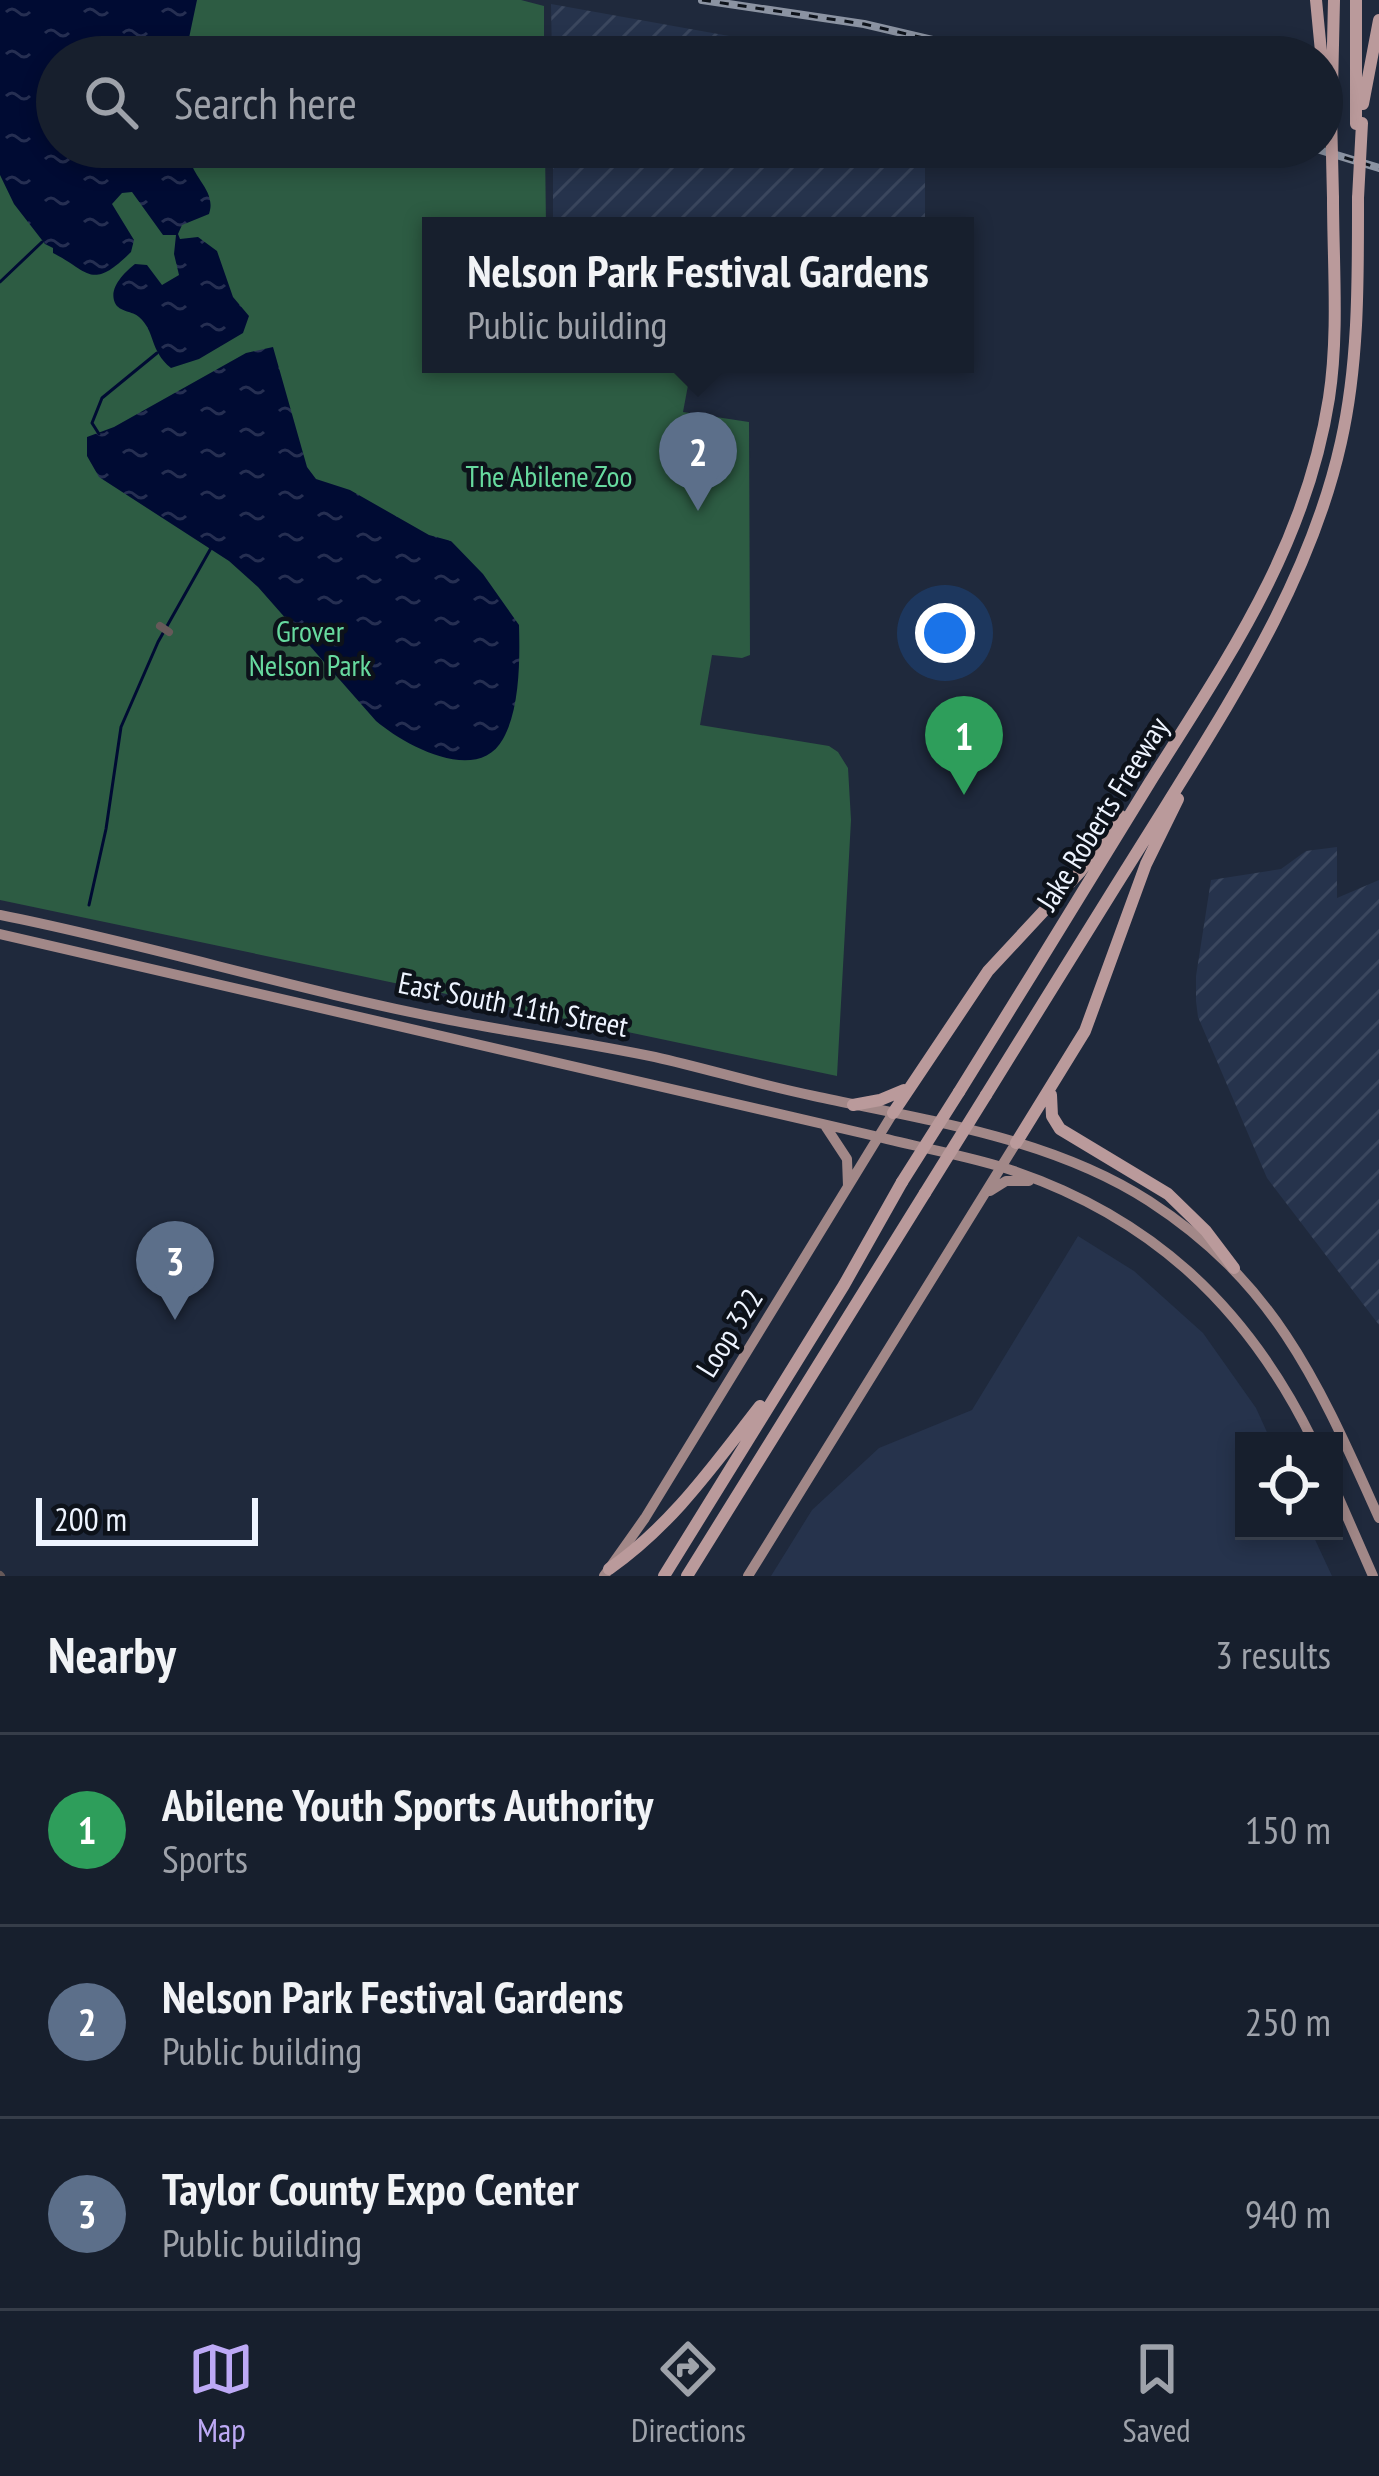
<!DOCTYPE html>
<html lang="en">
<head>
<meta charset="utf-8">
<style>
  :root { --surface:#171f2d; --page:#202735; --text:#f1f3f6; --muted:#9ea2aa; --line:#363d49; --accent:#bda9f5 }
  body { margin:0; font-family:"PT Sans Narrow",sans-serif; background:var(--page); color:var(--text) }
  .controls { position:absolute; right:36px; bottom:36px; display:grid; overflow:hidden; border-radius:0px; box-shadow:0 6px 18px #0003 }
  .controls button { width:108px; height:108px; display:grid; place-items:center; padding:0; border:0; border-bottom:3px solid var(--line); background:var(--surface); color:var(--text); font:60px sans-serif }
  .scale { position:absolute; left:36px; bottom:30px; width:222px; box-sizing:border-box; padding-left:12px; border:6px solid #eef4ff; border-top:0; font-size:33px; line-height:42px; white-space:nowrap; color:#eef4ff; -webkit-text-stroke:9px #0d121a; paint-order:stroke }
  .you { position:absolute; left:945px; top:633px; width:42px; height:42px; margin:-30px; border:9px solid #fff; border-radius:50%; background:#1a73e8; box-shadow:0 0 0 18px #1a73e833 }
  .badge { display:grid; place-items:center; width:78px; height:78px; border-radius:50%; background:var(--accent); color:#fff; font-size:39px; font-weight:700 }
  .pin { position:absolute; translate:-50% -99px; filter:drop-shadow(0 3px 6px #0008) }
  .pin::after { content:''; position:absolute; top:63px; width:42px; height:36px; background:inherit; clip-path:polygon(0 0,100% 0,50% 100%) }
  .popup { position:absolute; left:422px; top:217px; width:552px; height:156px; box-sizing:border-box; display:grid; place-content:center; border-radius:0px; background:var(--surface); filter:drop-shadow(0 3px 9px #0005); font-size:39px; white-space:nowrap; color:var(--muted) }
  .popup b { font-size:45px; color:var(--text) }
  .popup::after { content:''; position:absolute; left:50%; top:100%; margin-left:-24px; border:24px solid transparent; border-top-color:var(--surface) }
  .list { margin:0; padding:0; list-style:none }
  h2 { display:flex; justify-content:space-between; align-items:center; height:156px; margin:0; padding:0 48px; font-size:51px }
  h2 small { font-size:39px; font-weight:400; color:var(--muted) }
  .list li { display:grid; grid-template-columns:78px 1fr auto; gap:36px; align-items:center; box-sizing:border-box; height:192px; padding:0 48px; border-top:3px solid var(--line) }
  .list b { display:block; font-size:45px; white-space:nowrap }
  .list p { margin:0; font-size:39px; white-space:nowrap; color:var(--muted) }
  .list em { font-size:39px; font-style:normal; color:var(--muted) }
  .icon { flex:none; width:66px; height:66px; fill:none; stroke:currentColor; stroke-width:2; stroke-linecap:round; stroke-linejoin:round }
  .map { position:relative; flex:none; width:1379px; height:1576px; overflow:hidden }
  .search { position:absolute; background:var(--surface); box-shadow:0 6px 18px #0003; left:36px; right:36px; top:36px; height:132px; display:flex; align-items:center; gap:30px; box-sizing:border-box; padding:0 42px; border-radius:66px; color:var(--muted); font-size:45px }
  .sheet { height:732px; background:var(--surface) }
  nav { display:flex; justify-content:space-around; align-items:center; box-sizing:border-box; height:168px; border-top:3px solid var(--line); background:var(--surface); font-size:33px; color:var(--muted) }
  nav a { display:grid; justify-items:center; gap:6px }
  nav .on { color:var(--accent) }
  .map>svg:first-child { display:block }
</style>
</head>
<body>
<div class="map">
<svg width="1379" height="1576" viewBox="0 0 1379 1576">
  <defs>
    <pattern id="industrial-furrows" width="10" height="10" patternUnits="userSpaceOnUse" patternTransform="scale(3)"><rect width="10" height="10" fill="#26334c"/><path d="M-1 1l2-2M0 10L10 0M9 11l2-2" fill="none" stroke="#3b475e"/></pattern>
    <pattern id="water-ripples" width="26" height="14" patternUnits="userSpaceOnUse" patternTransform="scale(3)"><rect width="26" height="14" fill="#000b33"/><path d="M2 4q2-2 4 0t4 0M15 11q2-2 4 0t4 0" fill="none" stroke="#262f52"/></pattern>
  </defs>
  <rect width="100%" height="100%" fill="#1f293c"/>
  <path fill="#26334c" d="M1078,1236l56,35 69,62 53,75 15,33h-27v90h67l21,45h-561l41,-66 67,-62 93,-38z"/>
  <path fill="url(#industrial-furrows)" d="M551,4l296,53h-295z
    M553,147h372v79h-372z
    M1337,847v51l42,-18v445l-112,-147 -69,-161 -2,-16v-25l15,-96 70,-11 25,-18z"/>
  <path fill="#2d5c43" d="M0,0h521l23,6v51h-487v90h488l1,79h-115v138h261l-9,48 66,10 1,233 -8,3 -30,-3 -12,70 129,21 9,6 10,16 3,52 -14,256 -837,-176z"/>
  <path fill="url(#water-ripples)" d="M0,0h197l-8,38 1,19h-133v90h140l-7,10c2,21 27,34 19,57l-27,11 -4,9 2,5 18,-2 19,14 16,46 16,19 -6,17 -44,26 -28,9c-22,-18 -15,-36 -32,-51 -6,-6 -20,-5 -24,-14 -7,-15 10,-31 20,-39l12,1 15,20 17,-10 -5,-21 2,-19h-13l-31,-43 -10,1 -10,11 22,36 -3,12c-40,40 -42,19 -78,1v-5l-8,-4 -31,-40 -14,-29z
    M273,347l34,120 9,12 34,11 79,45 22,6 32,33 36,51c1,34 1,84 -16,114 -26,47 -100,5 -127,-18l-118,-134 -29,-26 -130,-84 -12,-21v-19l27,-10 132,-74z"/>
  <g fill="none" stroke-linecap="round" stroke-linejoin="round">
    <path stroke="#000b33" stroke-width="3" d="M0,282l42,-40
      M99,434l-7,-11 10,-25 55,-45
      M89,905l17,-76 15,-102 37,-85 53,-94"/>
    <path stroke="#665959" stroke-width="8" d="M160,626l9,6
      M0,1575l1,1"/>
    <path stroke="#a28888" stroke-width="10" d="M0,915c151,30 299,76 450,105 68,13 137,23 205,37 53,12 105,28 159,39 111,24 238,42 335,105 128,83 170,184 230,317
      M0,934l879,203c42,11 85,18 126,31 145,47 242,138 308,273
      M826,1127l21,32 1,27
      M990,1191l16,-10h23
      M1334,1487l39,89
      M604,1576l41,-58 248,-405
      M748,1576l268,-433"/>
    <path stroke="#ba9a9b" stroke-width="12" d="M1316,0l9,93 6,21
      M1332,89l2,-89
      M1363,104l16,-84
      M1356,124v-124
      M959,1092c64,-103 128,-207 191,-310 78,-124 156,-236 179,-384 10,-65 4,-134 4,-200
      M986,1095c59,-95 118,-191 178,-286 71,-115 147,-232 177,-367 18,-80 17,-163 17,-244
      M1051,1095l1,21 8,13 108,65 38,37 28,37
      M853,1105l27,-5 24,-10
      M893,1113l95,-142 92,-99 41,-56
      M1016,1143l69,-112 61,-167 32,-65
      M609,1569c63,-44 104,-103 151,-163
      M664,1576l180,-291 58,-103
      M687,1576l238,-383"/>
    <g stroke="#8b93a2" stroke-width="8">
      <path id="rail" d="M702,0l162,24 141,33
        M1310,147l69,21"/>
    </g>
    <use href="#rail" stroke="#0d121a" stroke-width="3" stroke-dasharray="9" stroke-linecap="butt"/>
    <path stroke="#ba9a9b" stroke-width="12" d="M1331,114l2,84
      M1358,198l4,-75
      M902,1182l57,-90
      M925,1193l61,-98"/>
  </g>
  <g text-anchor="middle" stroke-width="9" stroke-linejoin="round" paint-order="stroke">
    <g font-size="30" fill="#67da9f" stroke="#0d121a">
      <text x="549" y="487">The Abilene Zoo</text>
      <text x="310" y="642">Grover<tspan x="310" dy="34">Nelson Park</tspan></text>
    </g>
    <g font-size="30" fill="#eef4ff" stroke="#0d121a">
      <text transform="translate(1103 814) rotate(-58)" y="10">Jake Roberts Freeway</text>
      <text transform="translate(513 1005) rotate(11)" y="10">East South 11th Street</text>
      <text transform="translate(730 1333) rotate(-58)" y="10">Loop 322</text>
    </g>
  </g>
</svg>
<div class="controls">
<button><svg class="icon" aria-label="locate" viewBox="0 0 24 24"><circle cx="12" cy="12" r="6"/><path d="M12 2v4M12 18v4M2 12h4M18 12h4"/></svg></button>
</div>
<div class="scale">200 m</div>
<div class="you"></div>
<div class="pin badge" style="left:964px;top:795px;background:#2e9e5b">1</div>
<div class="pin badge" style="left:698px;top:511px;background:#5c6f8a">2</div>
<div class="popup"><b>Nelson Park Festival Gardens</b>Public building</div>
<div class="pin badge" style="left:175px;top:1320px;background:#5c6f8a">3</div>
<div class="search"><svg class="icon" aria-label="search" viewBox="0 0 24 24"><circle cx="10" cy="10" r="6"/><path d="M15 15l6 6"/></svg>Search here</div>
</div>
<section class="sheet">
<h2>Nearby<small>3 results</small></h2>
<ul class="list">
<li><span class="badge" style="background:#2e9e5b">1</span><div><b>Abilene Youth Sports Authority</b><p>Sports</p></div><em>150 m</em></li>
<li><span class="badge" style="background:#5c6f8a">2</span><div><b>Nelson Park Festival Gardens</b><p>Public building</p></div><em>250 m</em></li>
<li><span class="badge" style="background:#5c6f8a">3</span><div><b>Taylor County Expo Center</b><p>Public building</p></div><em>940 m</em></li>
</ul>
</section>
<nav>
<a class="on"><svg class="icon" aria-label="map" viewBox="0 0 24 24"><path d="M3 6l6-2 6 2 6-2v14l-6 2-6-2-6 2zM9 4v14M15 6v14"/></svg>Map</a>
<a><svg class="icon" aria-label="directions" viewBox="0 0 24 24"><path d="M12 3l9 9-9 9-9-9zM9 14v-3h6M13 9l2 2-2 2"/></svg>Directions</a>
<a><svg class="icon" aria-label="saved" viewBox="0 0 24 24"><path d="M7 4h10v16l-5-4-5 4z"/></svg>Saved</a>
</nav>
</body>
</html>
